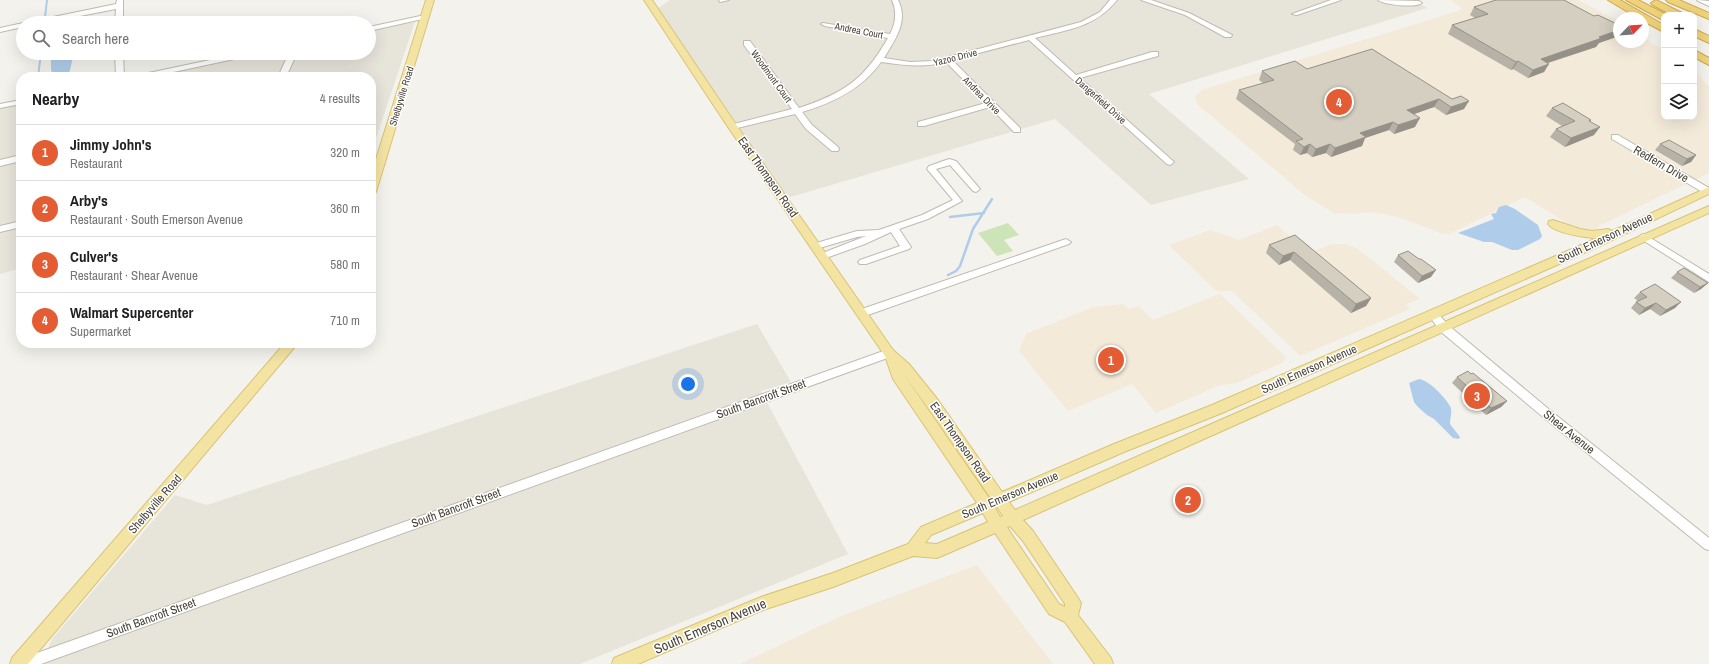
<!DOCTYPE html>
<html lang="en">
<head>
<meta charset="utf-8">
<style>
  :root { --surface:#fff; --page:#f2f2f2; --text:#202124; --muted:#757577; --line:#e0e0e0; --accent:#e45c33 }
  body { margin:0; font-family:"Archivo Narrow",sans-serif; background:var(--page); color:var(--text) }
  .controls { position:absolute; right:12px; top:12px; display:grid; overflow:hidden; border-radius:8px; box-shadow:0 4px 16px #0002 }
  .controls button { width:36px; height:36px; display:grid; place-items:center; padding:0; border:0; border-bottom:1px solid var(--line); background:var(--surface); color:var(--text); font:20px sans-serif }
  .compass { position:absolute; left:1613px; top:12px; width:36px; height:36px; border-radius:50%; background:var(--surface); box-shadow:0 4px 16px #0002; rotate:65deg }
  .you { position:absolute; left:688px; top:384px; width:14px; height:14px; margin:-10px; border:3px solid #fff; border-radius:50%; background:#1a73e8; box-shadow:0 0 0 6px #1a73e833 }
  .badge { display:grid; place-items:center; width:26px; height:26px; border-radius:50%; background:var(--accent); color:#fff; font-size:13px; font-weight:700 }
  .pin { position:absolute; translate:-50% -50%; border:2px solid #fff; box-shadow:0 1px 4px #0006 }
  .list { margin:0; padding:0; list-style:none }
  h2 { display:flex; justify-content:space-between; align-items:center; height:52px; margin:0; padding:0 16px; font-size:17px }
  h2 small { font-size:13px; font-weight:400; color:var(--muted) }
  .list li { display:grid; grid-template-columns:26px 1fr auto; gap:12px; align-items:center; box-sizing:border-box; height:56px; padding:0 16px; border-top:1px solid var(--line) }
  .list b { display:block; font-size:15px; white-space:nowrap }
  .list p { margin:0; font-size:13px; white-space:nowrap; color:var(--muted) }
  .list em { font-size:13px; font-style:normal; color:var(--muted) }
  .icon { flex:none; width:22px; height:22px; fill:none; stroke:currentColor; stroke-width:2; stroke-linecap:round; stroke-linejoin:round }
  .map { position:relative; flex:none; width:1709px; height:664px; overflow:hidden }
  .search { position:absolute; background:var(--surface); box-shadow:0 4px 16px #0002; left:16px; top:16px; width:360px; height:44px; display:flex; align-items:center; gap:10px; box-sizing:border-box; padding:0 14px; border-radius:22px; color:var(--muted); font-size:15px }
  .panel { position:absolute; background:var(--surface); box-shadow:0 4px 16px #0002; left:16px; top:72px; width:360px; height:276px; border-radius:16px }
  .map>svg:first-child { display:block }
</style>
</head>
<body>
<div class="map">
<svg width="1709" height="664" viewBox="0 0 1709 664">
  <rect width="100%" height="100%" fill="#f4f2ec"/>
  <path fill="#e7e4da" d="M670,0h744l13,8 -278,86 100,85 -98,26 -96,-86 -268,79 -129,-190z
    M415,22l-44,131v-76h-220l114,-24h104v-22z
    M21,104v164l-21,6v-166z
    M757,324l34,58 -30,9 87,163 -268,110h-539l11,-25 123,-144 32,10z"/>
  <path fill="#f3eada" d="M1450,0h128l41,21v21h24v-5l21,14v66h30v-46l6,5 5,7 4,3v87l-108,52 -7,6h-14l-55,-34 -76,37 -9,-1 -42,-16 -27,-5 -18,2 -19,-1 -28,-17 -109,-92 -2,-7 7,-7 259,-80 1,-2z
    M1277,225l32,28 23,-9h14l12,5 62,50 -14,5 4,5 -110,47 -68,-65h-16l-47,-46 41,-15 29,10z
    M1220,294l65,62 -1,6 -47,21 -19,3 -62,27 -24,-29 -64,27 -49,-60 7,-17 67,-27 31,-3 5,5 9,-3 15,14z
    M977,565l76,99h-313l101,-48z"/>
  <path fill="#cde4b9" d="M1008,223l11,12 -15,5 9,11 -16,5 -19,-23z"/>
  <path fill="#afcdea" d="M51,53h23l-5,21 -5,3h-10l-3,-7z
    M1506,205l9,4 23,16 4,11 -2,3 -22,11h-6l-20,-8h-8l-26,-9 36,-14 -3,-5 5,-1 3,-6z
    M1419,379c10,1 28,20 32,29 1,5 -1,11 -1,16l10,13 -1,2 -6,-1 -19,-19 -7,-4 -9,-8 -4,-5 -5,-19z"/>
  <g fill="none" stroke-linecap="round" stroke-linejoin="round">
    <path stroke="#afcdea" stroke-width="2" d="M45,17l2,-17
      M38,77l3,-24"/>
    <path stroke="#afcdea" stroke-width="2.5" d="M950,217l34,-4
      M948,275l8,-4 4,-5 13,-37 19,-30"/>
    <g stroke="#bfbbaf" stroke-width="2">
      <path id="minor" d="M117,0h6v23h-8l1,-14 -72,14h-14l4,-2 82,-17z
        M719,0h10l-9,2z
        M892,0h6c11,21 -3,40 -14,58l26,4 23,-1 148,-39 19,-10 10,-12h7c-21,27 -50,30 -82,38l41,37 76,-23h6v4l-78,22 94,84 -4,3 -3,-1 -138,-124 -77,20 68,68v4h-6l-24,-25 -66,19h-6v-4l68,-19 -40,-41c-23,6 -42,3 -65,0 -19,27 -48,41 -79,50l10,13 26,22 1,2 -1,2h-6l-26,-22 -11,-15 -62,15h-3v-4l62,-16 -48,-64v-4h6l49,67c45,-15 65,-28 89,-70l-63,-12 -4,-2 2,-1 67,11c6,-11 7,-22 2,-34z
        M1141,0h10l38,13 43,22 -1,2h-6l-40,-22z
        M1331,0h10l-44,15 -5,-1z
        M1378,0l41,1 3,2c-6,5 -37,2 -44,-3z
        M1697,0l12,1v5l-11,-5z
        M425,15l2,1v2l-58,13v-4z
        M23,23v4l-23,5v-4z
        M115,53h8l1,24h-8z
        M243,53h14l-4,2 -103,22h-15l4,-2z
        M289,53h8l-11,24h-8z
        M21,100v4l-21,4v-4z
        M1612,135h6l91,53v5h-5l-92,-54z
        M21,155v6l-21,5v-6z
        M949,159l7,2 24,28 -4,3 -3,-1 -23,-26 -14,4 26,32 -34,18 -29,10 12,18 -2,2 -43,15h-6l-2,-2 2,-2 40,-14 -9,-14 -26,12 -39,14h-6l-2,-2 2,-2 46,-18 -9,1 -41,12 -3,-1 -2,-2 2,-2 44,-13 22,-1 43,-15 31,-15 -26,-31 2,-3z
        M21,221v6l-21,5v-6z
        M1644,234l65,40v8l-68,-43 -2,-2 2,-2z
        M1066,239l5,3 -2,2 -204,72h-6l-2,-3 2,-3z
        M1433,310l3,1 12,14 103,86 158,127v12l-4,-1 -162,-132 -103,-86 -12,-17z
        M889,349l4,1 1,3 -1,3 -852,308h-25l2,-5 5,-1z"/>
    </g>
    <g stroke="#d8c375" stroke-width="2">
      <path id="major" d="M426,0h8l-58,192 -5,3v-20z
        M644,0h8l85,126 156,224 16,14 29,36 64,92 112,-48 98,-39 385,-167c-11,0 -43,-5 -49,-14l1,-3 4,-1 27,9 12,2 16,-2 4,2 97,-44v7l-118,56 -369,163 -98,39 -115,50 6,8 694,-304v7l-686,307 10,11 45,67 3,5 -3,12 33,43 2,6h-18l-30,-42 -16,-8 -54,-81 -58,25 -24,-2 -80,31 -70,23 -125,54h-26l2,-6 147,-61 72,-24 75,-29 13,-17 56,-24 -84,-124 -8,-23 -157,-229zM902,372l26,36 62,89 -1,1zM997,507l6,9 -3,1 -5,-9zM983,513l5,9 -51,22 -12,-1 6,-8zM1010,526l13,15 42,63v3l-6,-3 -49,-72 -3,-5z
        M285,343h13l-270,321h-18l2,-6z"/>
    </g>
    <g stroke="#cea94c" stroke-width="2">
      <path id="highway" d="M1608,0h12l44,25v7l-21,-11v-3h-5z
        M1626,0h12l29,15h-3v5l-3,-1z
        M1656,0l26,13 2,2h-12l-19,-10 -2,-2z
        M1666,0h13l30,13v6l-41,-17z
        M1694,29l15,7v7l-15,-7z
        M1694,50l15,8v7l-15,-8z"/>
    </g>
    <use href="#minor" fill="#fff" fill-rule="evenodd"/>
    <use href="#major" fill="#f4e4a4" fill-rule="evenodd"/>
    <use href="#highway" fill="#efd27b" fill-rule="evenodd"/>
  </g>
  <path fill="#b7b2a7" d="M1474,7l145,29 -20,7 -3,4 -48,16 -4,9 -16,6 -15,-9 -2,1 -63,-36 4,-9 23,-7 -5,-3z
    M1372,49l92,60 -18,6 -12,-8 -20,7 1,13 -21,7 -5,-4 -24,8 -3,8 -31,11 -5,-4 -14,4 -5,-4 -7,2 -7,-5 2,-6 -59,-45 3,-9 24,-7 -4,-3 3,-9 45,-2z
    M1552,108l39,12 -1,1 4,14 -29,12 -15,-10 6,-8 6,-3 -16,-10z
    M1660,144l36,11 -5,7 -9,4 -27,-16z
    M1295,235l76,63 -5,8 -15,7 -61,-53 -11,5 -13,-12 3,-8z
    M1398,255l21,4 12,18 -13,6 -24,-21z
    M1677,272l31,11 -7,6 -7,4 -23,-15z
    M1640,292l35,16 -15,8 -10,-7 -11,6 -8,-7 5,-6 2,-1 -4,-3z
    M1457,377l50,24 -6,6 -15,8 -34,-32z"/>
  <path fill="#959188" d="M1619,30v6l-20,7 -3,4 -61,20 6,-8 58,-22z
    M1518,61l-5,8 -2,1 5,-8z
    M1549,64l-5,8 -16,6 5,-8z
    M1439,99l-5,8 -31,11 4,-8z
    M1469,101l-5,8 -18,6 5,-8z
    M1420,118l-5,9 -21,7 4,-9z
    M1393,122l-4,8 -24,8 -3,8 -31,11 4,-9 25,-15z
    M1600,127l-6,8 -29,12 6,-9z
    M1310,144l-3,9 -7,2 4,-8z
    M1330,144l-4,9 -14,4 4,-8z
    M1696,155l-5,7 -9,4 5,-7z
    M1294,252l-4,8 -11,5 4,-9z
    M1436,270l-5,7 -13,6 4,-7z
    M1708,283l-7,6 -7,4 6,-6z
    M1371,298l-5,8 -15,7 5,-9z
    M1681,302l-6,6 -15,8 6,-6z
    M1656,303l-6,6 -11,6 6,-7z
    M1507,401l-6,6 -15,8 5,-7z"/>
  <path fill="#d5cfc2" stroke="#959188" d="M1496,0h68l30,16 4,-1 21,10v5l-20,7 3,1 -61,21 8,5 -16,6 -15,-9 -2,1 -64,-37 36,-11 -14,-7z
    M1372,49l80,50 9,-3 8,5 -18,6 -12,-8 -32,11 13,8 -22,7 -5,-3 -33,11 6,4 -31,11 -5,-4 -14,5 -6,-5 -6,3 -8,-6 7,-2 -64,-49 35,-10 -12,-9 33,-10 12,8z
    M1563,103l28,17 -2,1 11,6 -29,11 -15,-9 19,-8 -23,-13z
    M1669,140l27,15 -9,4 -27,-15z
    M1295,235l76,63 -15,6 -62,-52 -11,4 -14,-11z
    M1408,251l11,8h2l15,11 -14,6 -24,-21z
    M1684,268l24,15 -8,4 -23,-15z
    M1655,284l26,18 -15,8 -10,-7 -11,5 -9,-6 11,-5 -7,-5z
    M1468,371l3,3 2,-1 34,28 -16,7 -34,-31z"/>
  <g text-anchor="middle" stroke-width="3" stroke-linejoin="round" paint-order="stroke">
    <g font-size="10" fill="#48443a" stroke="#fff">
      <text transform="translate(859 30) rotate(11)" y="4">Andrea Court</text>
      <text transform="translate(955 57) rotate(-14)" y="4">Yazoo Drive</text>
      <text transform="translate(772 76) rotate(54)" y="4">Woodmont Court</text>
      <text transform="translate(982 95) rotate(45)" y="4">Andrea Drive</text>
      <text transform="translate(401 96) rotate(-73)" y="4">Shelbyville Road</text>
      <text transform="translate(1101 100) rotate(42)" y="4">Dangerfield Drive</text>
    </g>
    <g font-size="12" fill="#48443a" stroke="#fff">
      <text transform="translate(1661 164) rotate(30)" y="4">Redfern Drive</text>
      <text transform="translate(768 177) rotate(55)" y="4">East Thompson Road</text>
      <text transform="translate(1605 238) rotate(-25)" y="4">South Emerson Avenue</text>
      <text transform="translate(1309 369) rotate(-24)" y="4">South Emerson Avenue</text>
      <text transform="translate(761 399) rotate(-20)" y="4">South Bancroft Street</text>
      <text transform="translate(1569 432) rotate(39)" y="4">Shear Avenue</text>
      <text transform="translate(960 442) rotate(55)" y="4">East Thompson Road</text>
      <text transform="translate(1010 495) rotate(-23)" y="4">South Emerson Avenue</text>
      <text transform="translate(155 504) rotate(-49)" y="4">Shelbyville Road</text>
      <text transform="translate(456 508) rotate(-20)" y="4">South Bancroft Street</text>
      <text transform="translate(151 618) rotate(-20)" y="4">South Bancroft Street</text>
    </g>
    <g font-size="14" fill="#48443a" stroke="#fff">
      <text transform="translate(710 626) rotate(-23)" y="5">South Emerson Avenue</text>
    </g>
  </g>
</svg>
<div class="controls">
<button>+</button>
<button>−</button>
<button><svg class="icon" aria-label="layers" viewBox="0 0 24 24"><path d="M12 4l9 5-9 5-9-5zM3 14l9 5 9-5"/></svg></button>
</div>
<svg class="compass" viewBox="-18 -18 36 36"><path d="M0-13l5 13h-10z" fill="#e53935"/><path d="M0 13l5-13h-10z" fill="#757577"/></svg>
<div class="you"></div>
<div class="pin badge" style="left:1111px;top:360px">1</div>
<div class="pin badge" style="left:1188px;top:500px">2</div>
<div class="pin badge" style="left:1477px;top:396px">3</div>
<div class="pin badge" style="left:1339px;top:102px">4</div>
<div class="search"><svg class="icon" aria-label="search" viewBox="0 0 24 24"><circle cx="10" cy="10" r="6"/><path d="M15 15l6 6"/></svg>Search here</div>
<section class="panel">
<h2>Nearby<small>4 results</small></h2>
<ul class="list">
<li><span class="badge">1</span><div><b>Jimmy John's</b><p>Restaurant</p></div><em>320 m</em></li>
<li><span class="badge">2</span><div><b>Arby's</b><p>Restaurant · South Emerson Avenue</p></div><em>360 m</em></li>
<li><span class="badge">3</span><div><b>Culver's</b><p>Restaurant · Shear Avenue</p></div><em>580 m</em></li>
<li><span class="badge">4</span><div><b>Walmart Supercenter</b><p>Supermarket</p></div><em>710 m</em></li>
</ul>
</section>
</div>
</body>
</html>
